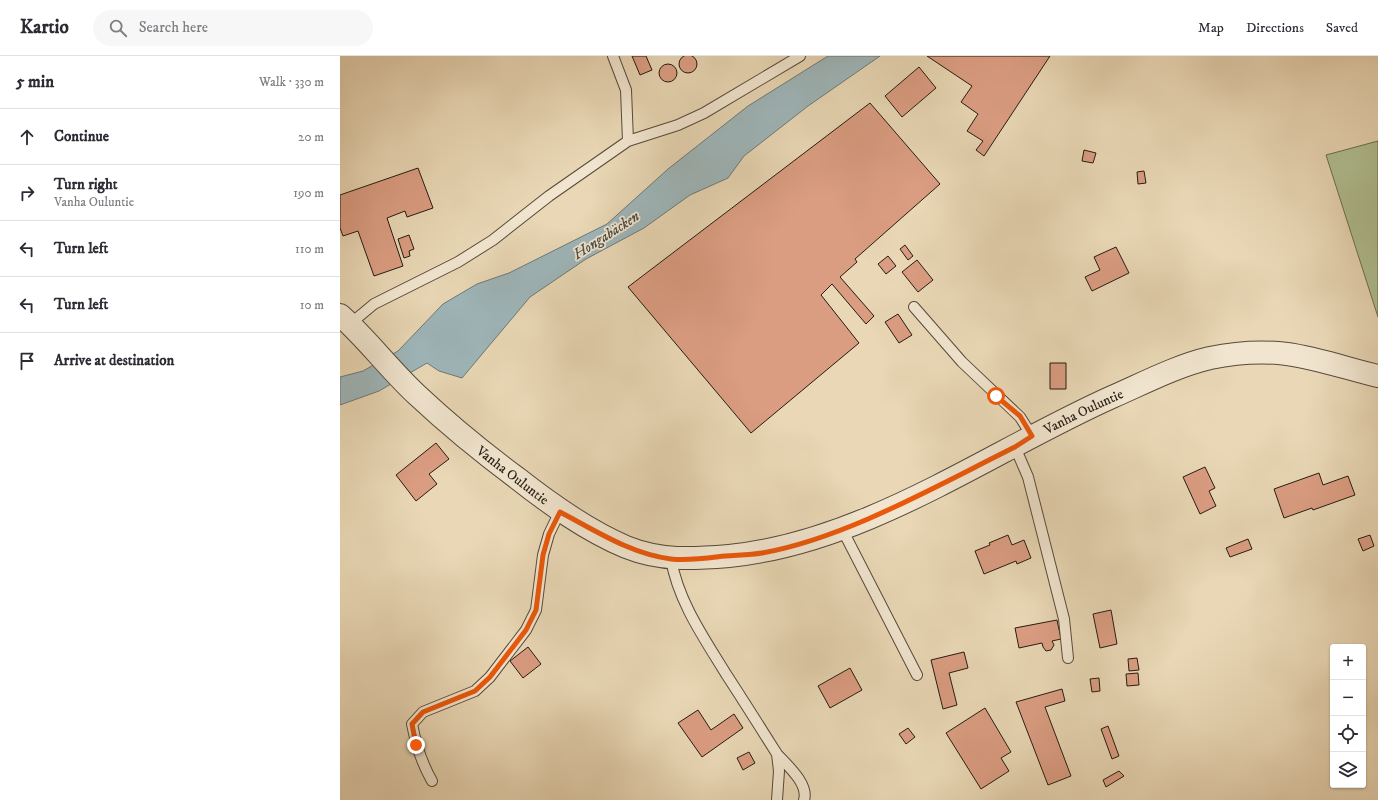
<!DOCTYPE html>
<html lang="en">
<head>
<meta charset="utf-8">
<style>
  :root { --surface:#fff; --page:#f7f7f7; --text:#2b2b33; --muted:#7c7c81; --line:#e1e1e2 }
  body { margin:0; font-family:"IM FELL DW Pica",serif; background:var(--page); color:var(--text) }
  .controls { position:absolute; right:12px; bottom:12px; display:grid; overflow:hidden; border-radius:4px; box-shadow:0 1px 3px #0004 }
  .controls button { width:36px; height:36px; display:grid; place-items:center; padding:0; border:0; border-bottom:1px solid var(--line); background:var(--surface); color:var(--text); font:20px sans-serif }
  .stop { position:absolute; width:12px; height:12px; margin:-9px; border:3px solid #ea580c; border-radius:50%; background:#fff }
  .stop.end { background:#ea580c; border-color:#fff; box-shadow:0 1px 4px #0008 }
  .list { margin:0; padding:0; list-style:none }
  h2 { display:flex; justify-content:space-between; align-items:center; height:52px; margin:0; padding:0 16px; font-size:17px }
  h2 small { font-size:13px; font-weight:400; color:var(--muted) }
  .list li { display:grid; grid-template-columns:26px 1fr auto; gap:12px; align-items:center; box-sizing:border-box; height:56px; padding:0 16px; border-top:1px solid var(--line) }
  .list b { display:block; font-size:15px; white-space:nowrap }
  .list p { margin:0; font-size:13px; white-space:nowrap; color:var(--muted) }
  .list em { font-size:13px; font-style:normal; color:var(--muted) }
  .icon { flex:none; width:22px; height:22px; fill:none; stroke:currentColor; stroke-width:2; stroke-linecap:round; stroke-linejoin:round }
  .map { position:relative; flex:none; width:1038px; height:744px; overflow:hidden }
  header { display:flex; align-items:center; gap:24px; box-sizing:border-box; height:56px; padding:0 20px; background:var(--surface); border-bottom:1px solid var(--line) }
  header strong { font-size:19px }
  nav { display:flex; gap:22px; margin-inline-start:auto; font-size:14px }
  .search { width:280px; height:36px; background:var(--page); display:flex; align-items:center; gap:10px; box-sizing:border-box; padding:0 14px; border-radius:22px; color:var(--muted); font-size:15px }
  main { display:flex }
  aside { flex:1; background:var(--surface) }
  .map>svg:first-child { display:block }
</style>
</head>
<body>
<header>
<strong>Kartio</strong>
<div class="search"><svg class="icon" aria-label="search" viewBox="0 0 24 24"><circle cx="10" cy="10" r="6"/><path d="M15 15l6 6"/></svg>Search here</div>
<nav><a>Map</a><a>Directions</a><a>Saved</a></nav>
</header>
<main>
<aside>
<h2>5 min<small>Walk · 330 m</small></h2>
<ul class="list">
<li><svg class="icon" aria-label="ahead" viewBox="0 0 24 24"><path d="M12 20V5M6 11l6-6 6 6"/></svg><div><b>Continue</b></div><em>20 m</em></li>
<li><svg class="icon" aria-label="right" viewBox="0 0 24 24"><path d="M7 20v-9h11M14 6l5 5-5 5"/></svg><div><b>Turn right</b><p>Vanha Ouluntie</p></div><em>190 m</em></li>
<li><svg class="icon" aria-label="left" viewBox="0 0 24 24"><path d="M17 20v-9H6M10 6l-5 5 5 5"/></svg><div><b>Turn left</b></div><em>110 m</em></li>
<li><svg class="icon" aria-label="left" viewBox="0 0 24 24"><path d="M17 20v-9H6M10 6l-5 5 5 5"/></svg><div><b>Turn left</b></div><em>10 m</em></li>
<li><svg class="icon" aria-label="arrive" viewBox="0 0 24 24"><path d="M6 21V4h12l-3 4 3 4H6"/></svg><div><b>Arrive at destination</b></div></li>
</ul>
</aside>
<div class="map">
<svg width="1038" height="744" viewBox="0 0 1038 744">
  <rect width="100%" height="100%" fill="#e9d7b5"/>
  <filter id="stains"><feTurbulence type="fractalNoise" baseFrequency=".005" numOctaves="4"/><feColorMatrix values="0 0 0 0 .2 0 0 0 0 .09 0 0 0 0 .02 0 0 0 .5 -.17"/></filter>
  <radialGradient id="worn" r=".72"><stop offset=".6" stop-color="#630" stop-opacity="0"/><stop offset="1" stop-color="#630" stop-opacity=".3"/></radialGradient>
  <path fill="#b0bf92" stroke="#6a6d52" d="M1038,85v176l-52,-162z"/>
  <path fill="#9eb6ba" stroke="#6e7877" d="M488,0h52l-72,50 -64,50 -16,22 -38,17 -46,33 -58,31 -56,38 -68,81 -23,-7 -12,-8 -48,28 -39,14v-28l23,-6 35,-20 45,-47 34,-20 32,-11 98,-49 61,-55 80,-63z"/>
  <path fill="#db9d82" stroke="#251b12" d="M339 8a9 9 0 1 1 18 0a9 9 0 1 1-18 0Z
    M292,0h14l6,14 -12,5z
    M587,0h123l-66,100 -8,-6 7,-9 -16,-10 11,-17 -17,-12 11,-16z
    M319 17a9 9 0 1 1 18 0a9 9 0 1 1-18 0Z
    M579,11l17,21 -34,29 -17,-21z
    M530,47l70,81 -85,75 2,3 -17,15 34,39 -8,8 -34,-40 -11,11 38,48 -108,90 -123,-146z
    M744,94l12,3 -3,10 -11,-2z
    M78,112l15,40 -26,9 -2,-6 -18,7 16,48 -29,10 -16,-45 -15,5 -3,-8v-33z
    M804,115l2,12 -8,1 -1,-12z
    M69,179l5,14 -5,2 1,5 -6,2 -6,-19z
    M565,189l8,11 -5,4 -8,-11z
    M776,191l13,26 -37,18 -7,-14 15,-7 -6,-13z
    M548,200l8,10 -10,8 -8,-10z
    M577,204l16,20 -15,12 -16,-20z
    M558,258l14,21 -13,8 -14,-21z
    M710,307h16v26h-16z
    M96,387l13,16 -20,15 8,10 -21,17 -20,-26z
    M865,411l10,21 -6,3 7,15 -16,8 -17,-37z
    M979,417l4,12 25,-9 7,19 -42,15 -1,-2 -28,10 -10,-29z
    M668,479l4,10 12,-5 7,18 -14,6 -1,-3 -32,13 -9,-23 15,-6 -1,-2z
    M1030,479l4,11 -11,5 -5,-12z
    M908,483l4,10 -22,8 -4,-9z
    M771,554l6,34 -17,4 -7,-34z
    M717,564l4,19 -9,2 2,4 -3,5 -5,1 -3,-4 -1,-4 -23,5 -4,-20z
    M188,591l13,17 -18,14 -13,-17z
    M624,596l4,16 -19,5 8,32 -14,4 -12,-49z
    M797,602l2,12 -10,1 -1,-12z
    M510,612l12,22 -32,18 -12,-22z
    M798,617l1,12 -12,1 -1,-12z
    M759,622l1,13 -8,1 -2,-13z
    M722,633l3,12 -20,6 26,69 -23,9 -32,-83z
    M645,652l26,44 -10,6 8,13 -28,18 -35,-56z
    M358,654l13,20 23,-16 9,14 -41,29 -24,-34z
    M768,670l11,30 -7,3 -11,-30z
    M568,672l7,9 -9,7 -7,-10z
    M409,696l6,11 -12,7 -6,-12z
    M779,715l5,5 -18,11 -3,-7z"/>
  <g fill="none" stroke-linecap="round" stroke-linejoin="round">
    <g stroke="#564a3b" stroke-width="12">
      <path id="service" d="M273,0l13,34 2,51
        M574,251l48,55 58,55 12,19
        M10,268l24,-20 84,-42 35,-22 56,-44 79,-55 50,-16 26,-12 96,-57
        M675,391l13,30 36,142 4,39
        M502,473l75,146
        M331,503c7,42 33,79 55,115 17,26 34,53 51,80 10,11 32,30 27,46
        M92,725c-11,-19 -16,-36 -20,-57l11,-12 52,-21 15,-14 36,-47 10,-20 7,-55 6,-21 11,-23
        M437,744l2,-29 -2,-17"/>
    </g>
    <g stroke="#564a3b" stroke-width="24">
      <g id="tertiary">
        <path id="s1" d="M0,259c28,25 50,55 77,80 32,30 65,57 100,83 33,26 69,52 109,69 35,14 66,12 103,9 138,-14 260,-104 383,-159 32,-14 64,-31 98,-39 24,-5 53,-7 77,-4 30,4 61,15 91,22"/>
      </g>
    </g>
    <use href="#service" stroke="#f1e5cf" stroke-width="10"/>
    <use href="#tertiary" stroke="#f1e5cf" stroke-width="22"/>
  </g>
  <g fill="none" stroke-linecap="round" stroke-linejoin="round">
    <path stroke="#ea580c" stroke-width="5" d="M76,689l-4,-21 11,-12 52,-21 15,-14 36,-47 10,-20 7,-55 6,-21 11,-22c36,19 71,42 111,47 18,2 37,-1 54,-3 12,-1 25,-1 37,-3 84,-15 176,-68 253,-106l17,-11 -12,-20 -24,-20"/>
  </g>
  <g text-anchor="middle" stroke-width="3.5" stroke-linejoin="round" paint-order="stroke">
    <g font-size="14" fill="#251b12" stroke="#f1e5cf">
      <text dy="5" stroke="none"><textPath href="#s1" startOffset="860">Vanha Ouluntie</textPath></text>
      <text dy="5" stroke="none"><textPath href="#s1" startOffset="236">Vanha Ouluntie</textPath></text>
    </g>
    <g font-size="15" font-style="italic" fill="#494a44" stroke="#f1e5cf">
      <text transform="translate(266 179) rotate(-33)" y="5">Hongabäcken</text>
    </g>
  </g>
  <rect width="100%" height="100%" filter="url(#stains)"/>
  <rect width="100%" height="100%" fill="url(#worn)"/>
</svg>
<div class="controls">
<button>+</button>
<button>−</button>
<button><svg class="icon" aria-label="locate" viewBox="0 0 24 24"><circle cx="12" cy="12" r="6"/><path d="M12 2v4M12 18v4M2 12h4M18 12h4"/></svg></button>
<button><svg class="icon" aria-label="layers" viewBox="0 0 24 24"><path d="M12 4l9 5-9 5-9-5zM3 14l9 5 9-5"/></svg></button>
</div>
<div class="stop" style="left:656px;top:340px"></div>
<div class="stop end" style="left:76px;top:689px"></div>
</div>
</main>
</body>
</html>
